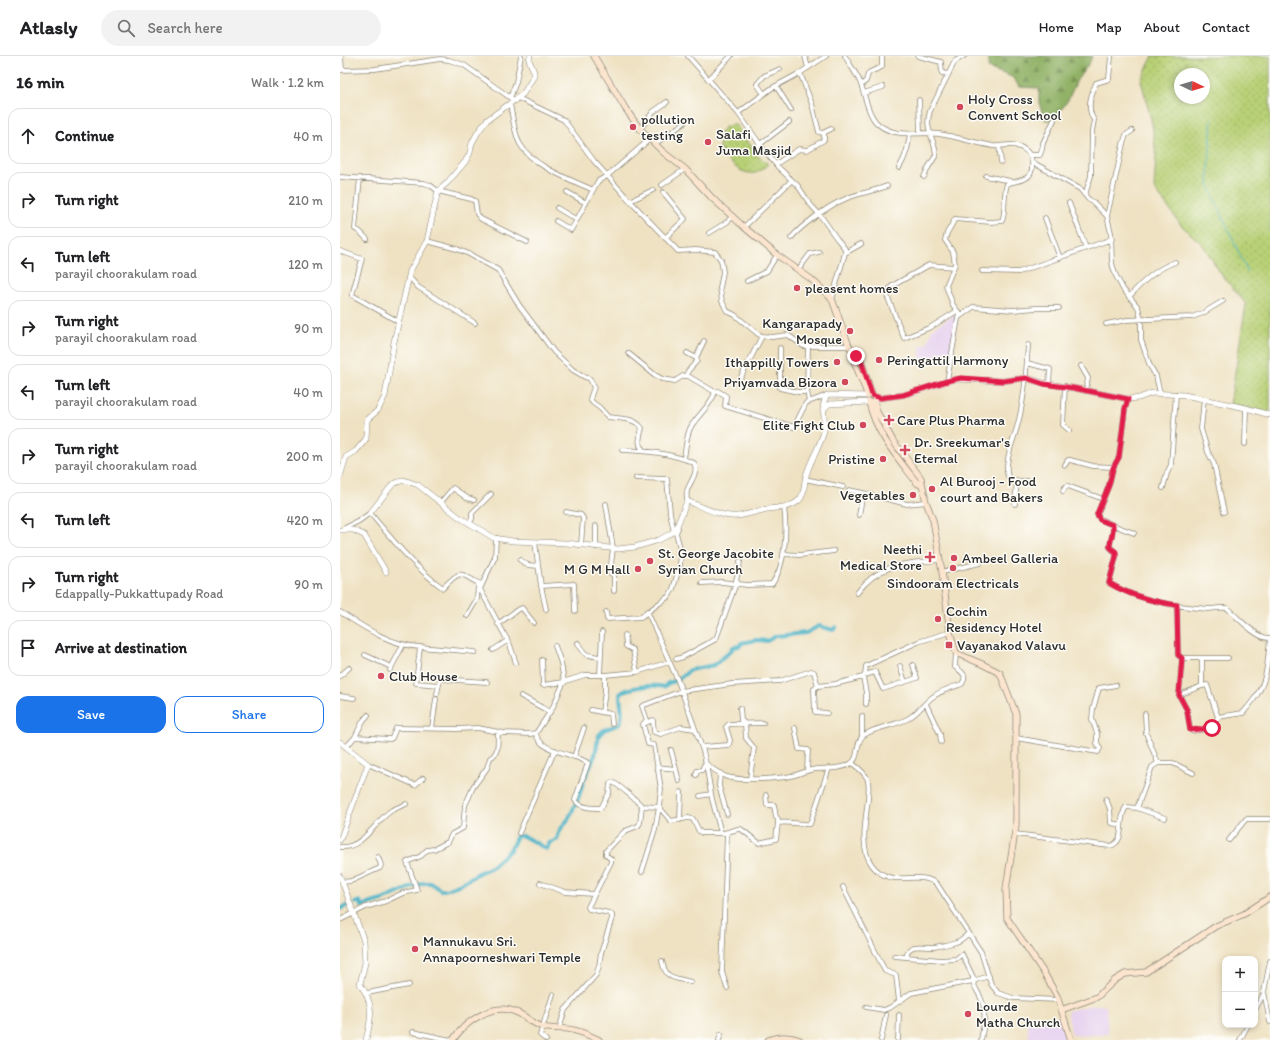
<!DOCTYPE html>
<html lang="en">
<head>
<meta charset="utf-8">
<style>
  :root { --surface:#fff; --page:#f2f2f2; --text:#202124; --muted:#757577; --line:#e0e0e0; --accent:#1a73e8 }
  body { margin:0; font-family:Itim,sans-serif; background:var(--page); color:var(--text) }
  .controls { position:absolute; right:12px; bottom:12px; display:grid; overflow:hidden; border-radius:8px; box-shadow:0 2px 6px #0003 }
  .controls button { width:36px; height:36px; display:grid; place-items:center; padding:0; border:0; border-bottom:1px solid var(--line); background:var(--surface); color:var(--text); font:20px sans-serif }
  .compass { position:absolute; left:834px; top:12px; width:36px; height:36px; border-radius:50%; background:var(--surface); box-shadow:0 2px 6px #0003; rotate:94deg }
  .stop { position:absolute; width:12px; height:12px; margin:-9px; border:3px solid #e11d48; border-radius:50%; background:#fff }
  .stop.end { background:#e11d48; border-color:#fff; box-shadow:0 1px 4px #0008 }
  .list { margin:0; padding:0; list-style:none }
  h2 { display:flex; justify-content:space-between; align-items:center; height:52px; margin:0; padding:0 16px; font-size:17px }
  h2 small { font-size:13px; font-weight:400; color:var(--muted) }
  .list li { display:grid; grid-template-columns:26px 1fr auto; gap:12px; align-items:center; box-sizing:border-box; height:56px; margin:0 8px 8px; padding:0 8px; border:1px solid var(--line); border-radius:12px }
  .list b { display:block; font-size:15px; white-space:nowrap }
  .list p { margin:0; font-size:13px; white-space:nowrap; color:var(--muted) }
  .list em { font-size:13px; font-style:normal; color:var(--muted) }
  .actions { display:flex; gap:8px; padding:12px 16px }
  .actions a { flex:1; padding:9px 0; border:1px solid var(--accent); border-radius:12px; text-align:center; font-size:14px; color:var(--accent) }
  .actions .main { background:var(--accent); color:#fff }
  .icon { flex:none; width:22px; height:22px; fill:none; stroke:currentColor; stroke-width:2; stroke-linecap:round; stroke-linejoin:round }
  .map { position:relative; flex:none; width:930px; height:984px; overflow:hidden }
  header { display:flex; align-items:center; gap:24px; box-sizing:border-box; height:56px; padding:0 20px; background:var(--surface); border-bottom:1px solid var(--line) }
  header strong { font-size:19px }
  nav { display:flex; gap:22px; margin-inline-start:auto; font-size:14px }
  .search { width:280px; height:36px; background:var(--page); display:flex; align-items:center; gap:10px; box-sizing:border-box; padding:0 14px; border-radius:22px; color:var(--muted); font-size:15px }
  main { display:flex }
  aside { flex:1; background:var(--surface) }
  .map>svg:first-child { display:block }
</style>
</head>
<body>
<header>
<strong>Atlasly</strong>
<div class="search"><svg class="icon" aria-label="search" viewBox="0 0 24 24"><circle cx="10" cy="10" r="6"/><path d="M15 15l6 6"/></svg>Search here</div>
<nav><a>Home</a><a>Map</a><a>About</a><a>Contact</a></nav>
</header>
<main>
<aside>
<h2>16 min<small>Walk · 1.2 km</small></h2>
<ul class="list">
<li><svg class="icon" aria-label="ahead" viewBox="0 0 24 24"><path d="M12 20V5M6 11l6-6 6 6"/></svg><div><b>Continue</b></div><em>40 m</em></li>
<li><svg class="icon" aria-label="right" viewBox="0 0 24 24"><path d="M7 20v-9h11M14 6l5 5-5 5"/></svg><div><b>Turn right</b></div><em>210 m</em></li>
<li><svg class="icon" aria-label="left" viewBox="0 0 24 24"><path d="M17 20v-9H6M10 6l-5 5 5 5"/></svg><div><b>Turn left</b><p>parayil choorakulam road</p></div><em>120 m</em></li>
<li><svg class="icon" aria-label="right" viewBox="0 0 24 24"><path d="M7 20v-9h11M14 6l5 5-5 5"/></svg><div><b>Turn right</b><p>parayil choorakulam road</p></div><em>90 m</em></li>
<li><svg class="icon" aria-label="left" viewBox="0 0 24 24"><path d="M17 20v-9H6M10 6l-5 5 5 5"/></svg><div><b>Turn left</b><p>parayil choorakulam road</p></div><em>40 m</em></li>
<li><svg class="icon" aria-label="right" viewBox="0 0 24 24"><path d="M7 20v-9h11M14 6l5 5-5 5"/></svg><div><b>Turn right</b><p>parayil choorakulam road</p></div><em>200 m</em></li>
<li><svg class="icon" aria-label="left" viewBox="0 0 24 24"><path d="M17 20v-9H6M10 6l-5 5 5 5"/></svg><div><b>Turn left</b></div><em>420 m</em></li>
<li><svg class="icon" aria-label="right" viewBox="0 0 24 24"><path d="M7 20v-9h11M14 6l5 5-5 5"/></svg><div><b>Turn right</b><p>Edappally-Pukkattupady Road</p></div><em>90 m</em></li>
<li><svg class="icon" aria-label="arrive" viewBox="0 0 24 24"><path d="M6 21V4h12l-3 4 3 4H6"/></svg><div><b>Arrive at destination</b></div></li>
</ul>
<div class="actions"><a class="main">Save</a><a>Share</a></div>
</aside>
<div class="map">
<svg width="930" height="984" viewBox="0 0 930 984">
  <defs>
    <pattern id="grass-dots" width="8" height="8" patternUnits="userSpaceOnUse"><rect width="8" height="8" fill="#b8d076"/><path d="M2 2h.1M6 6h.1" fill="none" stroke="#9eb366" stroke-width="1.8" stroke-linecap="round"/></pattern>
    <pattern id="forest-firs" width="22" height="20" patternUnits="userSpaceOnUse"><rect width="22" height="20" fill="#92b267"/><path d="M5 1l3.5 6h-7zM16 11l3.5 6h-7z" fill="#779155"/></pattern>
  </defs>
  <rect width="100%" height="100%" fill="#fdfcf7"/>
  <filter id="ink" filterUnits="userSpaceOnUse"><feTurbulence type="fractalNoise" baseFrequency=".025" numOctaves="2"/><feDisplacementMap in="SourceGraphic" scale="8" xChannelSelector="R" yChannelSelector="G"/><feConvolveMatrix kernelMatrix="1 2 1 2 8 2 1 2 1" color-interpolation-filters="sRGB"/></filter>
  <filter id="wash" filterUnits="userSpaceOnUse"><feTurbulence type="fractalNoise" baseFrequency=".012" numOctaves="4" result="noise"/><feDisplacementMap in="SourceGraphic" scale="16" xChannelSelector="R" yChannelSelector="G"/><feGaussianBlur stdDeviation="0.9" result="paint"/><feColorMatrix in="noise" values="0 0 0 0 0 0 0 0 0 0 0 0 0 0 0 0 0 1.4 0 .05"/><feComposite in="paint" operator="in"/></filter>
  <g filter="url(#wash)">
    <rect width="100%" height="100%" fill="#efe2c3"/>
    <path fill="#e7d2ef" d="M614,259h4l-7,44 -31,-1v-12l7,-2 5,-15z
      M752,949h14l2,29 -36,1 -5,-24z
      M719,961l7,23h-37l-2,-21z"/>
    <path fill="url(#grass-dots)" stroke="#727e50" fill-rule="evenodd" d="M813,0h117v358l-40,-10 16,-100 -25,-30 -18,-29 -22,-20 -27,-37 2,-32 -4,-33 -11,-43zM840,18h24v24h-24z
      M393,68l5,3 3,8 10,10 3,8 14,11c-3,3 -9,8 -13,9 -16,2 -28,-13 -36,-25l1,-7 -3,-4 7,-9z"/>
    <path fill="url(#forest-firs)" stroke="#5e6e49" d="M649,0h103l-2,6 -13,18 -9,20 -14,20h-9l-6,-17v-15l-19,-1 -8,-10 -24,-9z"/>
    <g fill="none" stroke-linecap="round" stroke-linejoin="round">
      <path stroke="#4ab4c8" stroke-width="1" d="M872,61l-4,67 40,89"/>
      <path stroke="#4ab4c8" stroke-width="4" d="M78,829c10,-4 15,-3 22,5h5l16,-6 19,-12 10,-4 20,-18 7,-14h6l22,12 2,1 2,-6 8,-3 2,-8 5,-8 4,-4 10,-21 6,-19 11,-25 4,-20 5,-5 16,-6c4,-11 0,-19 0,-30 7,-7 34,-10 44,-7l4,-4 7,-2 9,-6 6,-5 24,-5 17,-14 2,-4 7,-1 1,-3 16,-3 10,1 9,-5 30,-3 13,-7 14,4 3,-3
        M15,847l5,-2 1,5 21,-6 32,-14
        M0,853l6,-3"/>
    </g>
  </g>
  <g filter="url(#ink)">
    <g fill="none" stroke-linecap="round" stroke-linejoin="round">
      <g stroke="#8d8677" stroke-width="5.5">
        <path id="minor" d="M1,0l1,14
          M348,0l50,57 26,37 14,17 20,19 12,18 10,11 17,24 6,7 2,3v4
          M465,0l3,12
          M505,0c5,9 11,17 15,26 5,12 8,34 18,42 18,15 40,7 61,10 19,3 36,9 54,12 7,1 18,-3 24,0 8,2 14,8 15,16l48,27 8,10 5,3 14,14 4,17 1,30 3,11 8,15 15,18 3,12v21l9,26 6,10 4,17
          M578,0l23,6 1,11 6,1
          M0,14l35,-1 65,-10 9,1 15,5 51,36
          M460,17l12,31 7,28 4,1 8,-4
          M369,23l22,-23
          M521,29l5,-4 2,-7 2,-2 12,-5v-11
          M436,30l15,24
          M524,37l19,-6
          M424,38l-7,-10 7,-8 16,-7
          M170,42l6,-16 5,-26
          M178,42l46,22 30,41 36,40 48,50 18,-1 19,2 6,8 2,12 -3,16 2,13 5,10 8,4 23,19 4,2 10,1 16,-2 15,11h46
          M579,44l1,33
          M170,48c2,10 5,32 10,40 13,23 50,35 73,46
          M398,57l34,-25 28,-15 26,-17
          M300,73l13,-17 14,-10
          M315,88l29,-21
          M419,89l30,-23
          M659,90l2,16
          M690,99h10l2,-6 1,-6 11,-23
          M436,108l23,-15 8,1 17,-10v-7
          M559,112c7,-11 9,-21 11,-34
          M646,120l24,5
          M0,121l84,6 6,2 8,6 33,8 4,2 2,13 4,5 46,23
          M584,121l4,-9 8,-13c-1,-16 -12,-25 -6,-44l25,-50 9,-5
          M20,122l-5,51 4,2 8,8
          M322,129l23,-16
          M227,136l19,11
          M323,136l22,27 -20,19
          M745,139l6,-19 1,-45 2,-11c-8,-12 -3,-25 2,-37l13,-4 2,-23
          M290,145l23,-11
          M729,147l17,45
          M217,152l20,12
          M767,160l16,-72 3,-9 6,-4
          M705,162l15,40
          M216,165l15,9 27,-49 9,-5 43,-37
          M404,171l48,-47
          M369,177l18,-11 6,-6
          M451,182c10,-12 37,-32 52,-38 13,-7 30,-8 44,-14
          M87,185l30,8 12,5 29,16 21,35 35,47 19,18 12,7 5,2 4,8 -4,12 3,4 7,5 8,9c12,2 26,0 34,11 -2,8 -6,18 3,23
          M0,195l22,8 -10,36 47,27
          M614,211l-25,-2 -37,21 -6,7 18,45 27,-11 26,-16
          M458,214l12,-16 9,-2
          M642,215l37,1 93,-33
          M69,221l9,10 57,36
          M407,225l20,-10 10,-16
          M789,241c12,-14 29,-29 46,-35
          M492,243l13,-46 16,-9
          M619,261l14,-10 40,3 23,-2h23
          M766,268l21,-4 65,-3 11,-4 20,-12
          M688,289c-2,31 -4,63 -14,92 -3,8 -10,31 -6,39 3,6 15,5 20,5
          M468,290l-1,46 2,9
          M440,292v40l18,4h9
          M288,297l27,22 7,4 13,2 8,-5h5l27,16c-3,12 -16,22 -23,33 -6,8 -6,23 -8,33
          M347,297l9,5
          M687,307l23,6 -1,15
          M741,310l7,12 -2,13
          M346,319l2,-4 9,-10 -1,-3 8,-17
          M401,321l21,-41
          M607,325l12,-68 -6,-8 -7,-19 9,-22 -2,-12 -8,-12 2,-7 8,-14 36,3 11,-1c4,-9 1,-26 5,-37 13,-5 27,-2 25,-22
          M725,330l-2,39 6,5
          M375,336l3,-1 8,5 -1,10 69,21 12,-24 21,-8
          M788,343l-3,10 -6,48 -6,11 -4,17 -12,30 3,4 13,6c1,7 -4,19 -3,22 1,2 4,3 5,5l1,5 -7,26c30,18 65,23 99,26 6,0 12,-2 19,-1 9,8 31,32 43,30 -2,18 -2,39 -12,55 -4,7 -10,14 -15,20l-25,4
          M864,343l-3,30 7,23 6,12 10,48
          M905,388l1,-36
          M282,394c25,1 49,3 72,13 5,10 -4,18 -7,28 -1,3 0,7 0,10
          M725,409l3,-5h2l23,6 20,1
          M296,422l31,1 3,34 4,19
          M465,423l38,8
          M823,432l4,-15 4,-8 5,-71
          M509,434l14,3
          M723,435l2,-4 3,-1 35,13
          M101,446l12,-14 14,10 7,2
          M266,448l7,44 -3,25 4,2v16
          M675,448l2,-23
          M226,456l15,3 2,3 -2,27
          M519,459l4,-22 44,11 19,-2
          M129,467l3,-4v-6l19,-19
          M773,469l21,8
          M3,473l16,-8 11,-8c22,26 46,56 73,75 4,-4 10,-11 15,-13 6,-3 16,8 24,9
          M156,482l-1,19 -15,32 30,56 6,18
          M195,486l6,44 5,23
          M256,491v-21
          M443,498l17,1 34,-4
          M180,504l8,5 10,1
          M602,516l38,-9
          M362,527l20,-1 16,2 -2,-4 3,-10 1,-9
          M201,530l33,-2 1,27
          M517,537c22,-30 49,-30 83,-33
          M837,549l1,50 4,3h46
          M307,555l31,70 25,70 3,13c7,5 13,10 21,13 16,4 48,2 64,-1 7,-1 13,-5 20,-6 14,-3 26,1 39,-6 11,-6 4,-22 14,-29 13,-9 32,-9 45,-17 10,-6 16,-16 25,-22 8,-6 19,-9 28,-12 6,-9 0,-12 -7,-17l1,-14
          M0,556c25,16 50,33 80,35l-4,36 23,2
          M266,556l1,7 34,-2 28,-21 4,-7 7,-24 1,-13 -5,-19 2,-5
          M127,560l10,-17 1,-15
          M158,568l19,-14 5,-2 12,15
          M285,579l1,11 7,4 4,22
          M238,587c7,13 8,12 22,14
          M80,591l55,5
          M153,594l14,-9
          M25,599l26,12
          M842,602l-3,37 8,15 3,19 2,2 20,-3 6,-11 -11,-32 -5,1
          M336,603l7,-2 33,-18 19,-53 3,-2 10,1 24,-1c14,-19 15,-55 12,-77
          M202,604l1,25 21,-3 -3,-19 -6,-17
          M560,610l5,16
          M50,614l13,-25
          M260,619l2,-43
          M525,619l10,-3 8,17 34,-11 -4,-13
          M0,620l9,-8
          M523,621l3,16v11
          M478,630l-4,-14 -3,-1 -31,10 -48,3 -51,7 -39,15 5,14 -4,4 5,20 6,1 7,44 -2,18 12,14 17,-3 5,1 6,12 3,2h22l14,-4h3l18,14 17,-4 2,-16c11,-2 21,2 32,1l19,-56
          M97,638l3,-15 47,3
          M839,639l23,-9v-28
          M0,640l14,2
          M181,640l29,16
          M586,648l14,30 1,8
          M400,652l1,12 4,4 1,14 8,10 -4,31
          M251,654l20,4 1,10
          M262,656l3,-20v-17
          M487,657l-12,-1 -1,-23 4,-3 17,-2 28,-7 2,-2 1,-9 52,-24 32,-10
          M522,660v20
          M306,667l7,-3 1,12 7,2 20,-7 14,2
          M92,672l4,-29
          M455,672l4,21 9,1 -1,21
          M15,681l8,-16 5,-6
          M676,682l82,14 2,-4 -3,-5v-10l-5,-14 1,-10 6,-21 17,-3
          M6,691l9,-10 35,2 2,-1 4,-10h2l59,1 21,-1 26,5 26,1 6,-1
          M362,691l27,-2 1,-5 -4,-13 3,-3 34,-1
          M331,694l5,19
          M234,701l10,-29
          M512,707c5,4 12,9 15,15 3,6 1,14 1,21 -2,20 -9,49 4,66 20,26 45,3 65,19l44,68 10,32 7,9 15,5 45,2
          M818,707h15l20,10
          M28,708l47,21 8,-7
          M366,708l6,35 9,34
          M317,711l19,2 3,12
          M380,717l-1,13 8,28
          M356,719l1,-4 5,-1 2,-5 2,-1
          M426,739l1,10h7l2,12 2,2v4
          M360,740l11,-2
          M766,743l4,10 1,14 10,2
          M302,750l17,1 -4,23 -13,42
          M797,752l15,-41 6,-4 -12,-30 -1,-19
          M340,764l1,-28
          M387,776l-5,140 5,16
          M179,777l36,-83
          M675,778l95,12c17,-4 7,-27 16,-39l11,1 28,10
          M889,784l17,-21h24
          M0,791c23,2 34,-25 52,-37 4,-2 10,-4 14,-6
          M2,826l9,-1 29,-13 1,-3 -3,-8
          M200,827l25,9 28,2
          M503,831l42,84 11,4 3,26
          M0,864l26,-13 20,-6 17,-8 14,-3 -10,-28 14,-6 6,-6 7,-1 14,-7 4,-8 11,-6 2,-23 4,-8 4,-10 14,-19 3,-10c10,-5 7,-16 8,-26
          M567,898c3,-12 18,-6 27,-7 7,-1 16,-3 22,-5 5,-1 9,-6 13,-9
          M554,900l47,4 15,-1 6,-5 11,23v4l16,-5
          M322,905c4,19 11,16 29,21
          M930,905l-6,31 6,30
          M27,937l42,-8
          M526,951l18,3 7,-3 20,-14 62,-12c2,9 7,13 9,20 5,12 1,27 -1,39
          M915,954l9,-17
          M219,973l6,-19 31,-35 3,-9 2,-13 11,-35v-3l-3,-2 -20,-4 -1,-2 23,-45v-3l-5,-4v-4l19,-20 13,-5 2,-3 2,-17c-5,-5 -24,-22 -30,-24l-2,2 -1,9 -8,15c-9,0 -21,0 -26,-8l13,-37c-13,-10 -50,-11 -52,-30l16,-24 11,-25 3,-3 19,-6h20l32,-3 32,-10
          M73,976l38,8
          M206,984l-6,-5 13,-41
          M379,984l2,-6
          M541,984l5,-25
          M558,984l1,-25
          M900,984l8,-15"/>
      </g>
      <g stroke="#8d8677" stroke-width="6">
        <path id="tertiary" d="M534,340l6,2 -5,2
          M540,342l23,-3 52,-16 48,2 23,-3 17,5 30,5 55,11 11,-1 13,-5 32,2 62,13 24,7
          M483,354l6,-6 40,-2
          M0,421l6,-20 10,-6 10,-12 1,-19 11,-10 7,-14 9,-54 16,-71 17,-30 11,-50 9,-8 18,-21 5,-9 2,-10 6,-11 9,-12 36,-26 11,-18v-4l-5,-12 1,-4
          M30,457l23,-29 11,-4 14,5 41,32 35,21 19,3 53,2 52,6 17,-2 24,-7 16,-9 12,-30c14,5 36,17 50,15 10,-1 20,-5 30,-7 9,-1 22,-1 30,-7 7,-5 7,-14 8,-22 3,-17 15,-32 19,-49 3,-12 -5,-24 3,-36l41,1
          M0,474h13l11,5 22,37
          M0,686l28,22 -28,76
          M0,820l24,65 1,22 -5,21c14,19 12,33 6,56"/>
      </g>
      <g stroke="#8d8677" stroke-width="7">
        <path id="secondary" d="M254,0l31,52 15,21 23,23 22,17 28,30 31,28 33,28 34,24 21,20 17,47 7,9 4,2 12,38
          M516,299l-2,6 14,35
          M534,345l3,11 16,29 28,37 5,24 7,18 9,52 8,60 6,21 26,11 18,9 16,41v111l-10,64 1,29 37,55 13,23 14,44
          M529,346c7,32 29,56 48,81l4,2
          M721,954l36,-13 18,-17 10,-6 21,-2 70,-46 28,-12 26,-17
          M113,984c11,-17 38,-37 60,-29 11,3 19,13 30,16 9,3 20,0 30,3 9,2 18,6 26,10
          M428,984c12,-4 20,-4 32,0"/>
      </g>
      <use href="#minor" stroke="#fff" stroke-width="4"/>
      <use href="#tertiary" stroke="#fff" stroke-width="5"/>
      <use href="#secondary" stroke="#fbe5cf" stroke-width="5.5"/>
    </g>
  </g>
  <g fill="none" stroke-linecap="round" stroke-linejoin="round" filter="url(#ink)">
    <path stroke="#e11d48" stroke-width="5" d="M516,300l4,1 12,38 8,3 23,-3 44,-14 14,-3 42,3 23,-3 18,6 29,4 55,11 -3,10 -6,48 -6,11 -4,17 -12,29 3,6 13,5c1,7 -4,19 -3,22 1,2 4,3 6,5v5l-7,26c20,12 45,19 68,22l1,50 4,3 -3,37 8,15 3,20 22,-2"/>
  </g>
  <g fill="#d1495b" stroke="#fdfcf7" stroke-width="1.5">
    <circle cx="620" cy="51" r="4"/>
    <circle cx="293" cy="71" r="4"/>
    <circle cx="368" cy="86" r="4"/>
    <circle cx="457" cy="232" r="4"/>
    <circle cx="510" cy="275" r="4"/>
    <circle cx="539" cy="304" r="4"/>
    <circle cx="497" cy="306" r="4"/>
    <circle cx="505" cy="326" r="4"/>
    <path d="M547 358h4v4h4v4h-4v4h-4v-4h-4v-4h4z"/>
    <circle cx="523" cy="369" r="4"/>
    <path d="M563 388h4v4h4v4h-4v4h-4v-4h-4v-4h4z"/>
    <circle cx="543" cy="403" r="4"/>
    <circle cx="592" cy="433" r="4"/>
    <circle cx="573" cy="439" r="4"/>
    <path d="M588 495h4v4h4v4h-4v4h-4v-4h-4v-4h4z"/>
    <circle cx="614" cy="502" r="4"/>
    <circle cx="310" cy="505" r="4"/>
    <circle cx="613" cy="512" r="4"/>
    <circle cx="298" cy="513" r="4"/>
    <circle cx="598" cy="563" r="4"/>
    <rect x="605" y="585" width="8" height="8" rx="2"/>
    <circle cx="41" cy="620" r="4"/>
    <circle cx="75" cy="893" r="4"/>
    <circle cx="628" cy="958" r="4"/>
  </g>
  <g text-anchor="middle" stroke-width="3" stroke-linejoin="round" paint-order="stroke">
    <g font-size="14" fill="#2b2b2b" stroke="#fdfcf7" text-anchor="start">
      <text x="628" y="48">Holy Cross<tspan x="628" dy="16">Convent School</tspan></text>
      <text x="301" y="68">pollution<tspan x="301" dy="16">testing</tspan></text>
      <text x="376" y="83">Salafi<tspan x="376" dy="16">Juma Masjid</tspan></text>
      <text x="465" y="237">pleasent homes</text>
      <text x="502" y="272" text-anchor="end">Kangarapady<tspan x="502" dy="16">Mosque</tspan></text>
      <text x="547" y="309">Peringattil Harmony</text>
      <text x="489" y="311" text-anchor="end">Ithappilly Towers</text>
      <text x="497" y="331" text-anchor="end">Priyamvada Bizora</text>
      <text x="557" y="369">Care Plus Pharma</text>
      <text x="515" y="374" text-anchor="end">Elite Fight Club</text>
      <text x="574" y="391">Dr. Sreekumar's<tspan x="574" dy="16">Eternal</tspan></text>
      <text x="535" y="408" text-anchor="end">Pristine</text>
      <text x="600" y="430">Al Burooj - Food<tspan x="600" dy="16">court and Bakers</tspan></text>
      <text x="565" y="444" text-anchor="end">Vegetables</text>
      <text x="582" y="498" text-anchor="end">Neethi<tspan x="582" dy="16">Medical Store</tspan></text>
      <text x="318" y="502">St. George Jacobite<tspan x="318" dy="16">Syrian Church</tspan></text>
      <text x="622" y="507">Ambeel Galleria</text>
      <text x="290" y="518" text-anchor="end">M G M Hall</text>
      <text x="613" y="532" text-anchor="middle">Sindooram Electricals</text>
      <text x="606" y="560">Cochin<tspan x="606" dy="16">Residency Hotel</tspan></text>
      <text x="617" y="594">Vayanakod Valavu</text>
      <text x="49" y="625">Club House</text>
      <text x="83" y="890">Mannukavu Sri.<tspan x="83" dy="16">Annapoorneshwari Temple</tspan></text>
      <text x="636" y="955">Lourde<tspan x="636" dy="16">Matha Church</tspan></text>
    </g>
  </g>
</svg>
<div class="controls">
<button>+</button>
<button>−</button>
</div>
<svg class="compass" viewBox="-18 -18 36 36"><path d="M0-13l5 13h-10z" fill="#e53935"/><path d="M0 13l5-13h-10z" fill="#757577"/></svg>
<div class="stop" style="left:872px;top:672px"></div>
<div class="stop end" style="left:516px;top:300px"></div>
</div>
</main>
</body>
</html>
